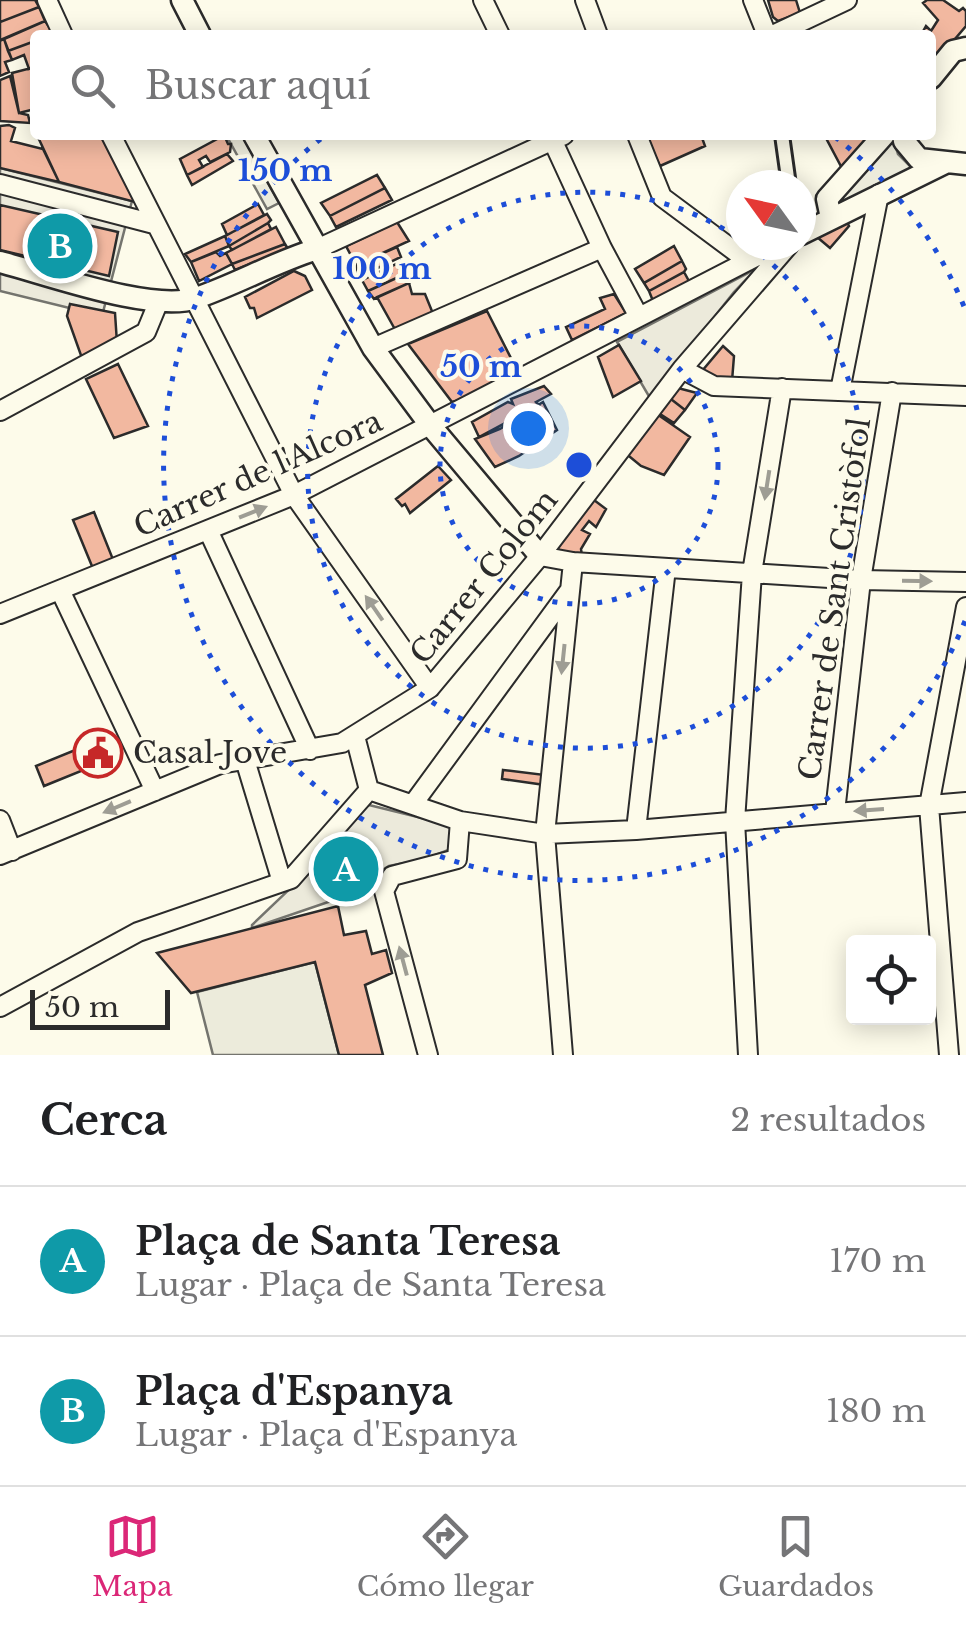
<!DOCTYPE html>
<html lang="es">
<head>
<meta charset="utf-8">
<style>
  :root { --surface:#fff; --page:#f2f2f2; --text:#202124; --muted:#757577; --line:#e0e0e0; --accent:#db2777 }
  body { margin:0; font-family:"Libre Baskerville",serif; background:var(--page); color:var(--text) }
  .controls { position:absolute; right:30px; bottom:30px; display:grid; overflow:hidden; border-radius:10px; box-shadow:0 5px 25px #0003 }
  .controls button { width:90px; height:90px; display:grid; place-items:center; padding:0; border:0; border-bottom:2px solid var(--line); background:var(--surface); color:var(--text); font:50px sans-serif }
  .compass { position:absolute; left:726px; top:170px; width:90px; height:90px; border-radius:50%; background:var(--surface); box-shadow:0 5px 25px #0003; rotate:303deg }
  .scale { position:absolute; left:30px; bottom:25px; width:140px; box-sizing:border-box; padding-left:10px; border:5px solid #2b2b2b; border-top:0; font-size:28px; line-height:35px; white-space:nowrap; color:#2b2b2b; -webkit-text-stroke:8px #fdfbea; paint-order:stroke }
  .you { position:absolute; left:528px; top:428px; width:35px; height:35px; margin:-25px; border:8px solid #fff; border-radius:50%; background:#1a73e8; box-shadow:0 0 0 15px #1a73e833 }
  .badge { display:grid; place-items:center; width:65px; height:65px; border-radius:50%; background:var(--accent); color:#fff; font-size:32px; font-weight:700 }
  .pin { position:absolute; translate:-50% -50%; border:5px solid #fff; box-shadow:0 2px 10px #0006 }
  .list { margin:0; padding:0; list-style:none }
  h2 { display:flex; justify-content:space-between; align-items:center; height:130px; margin:0; padding:0 40px; font-size:42px }
  h2 small { font-size:32px; font-weight:400; color:var(--muted) }
  .list li { display:grid; grid-template-columns:65px 1fr auto; gap:30px; align-items:center; box-sizing:border-box; height:150px; padding:0 40px; border-top:2px solid var(--line) }
  .list b { display:block; font-size:38px; white-space:nowrap }
  .list p { margin:0; font-size:32px; white-space:nowrap; color:var(--muted) }
  .list em { font-size:32px; font-style:normal; color:var(--muted) }
  .icon { flex:none; width:55px; height:55px; fill:none; stroke:currentColor; stroke-width:2; stroke-linecap:round; stroke-linejoin:round }
  .map { position:relative; flex:none; width:966px; height:1055px; overflow:hidden }
  .search { position:absolute; background:var(--surface); box-shadow:0 5px 25px #0003; left:30px; right:30px; top:30px; height:110px; display:flex; align-items:center; gap:25px; box-sizing:border-box; padding:0 35px; border-radius:10px; color:var(--muted); font-size:38px }
  .sheet { height:430px; background:var(--surface) }
  nav { display:flex; justify-content:space-around; align-items:center; box-sizing:border-box; height:140px; border-top:2px solid var(--line); background:var(--surface); font-size:28px; color:var(--muted) }
  nav a { display:grid; justify-items:center; gap:5px }
  nav .on { color:var(--accent) }
  .map>svg:first-child { display:block }
</style>
</head>
<body>
<div class="map">
<svg width="966" height="1055" viewBox="0 0 966 1055">
  <rect width="100%" height="100%" fill="#fdfbea"/>
  <path fill="#ecebdb" stroke="#74746e" stroke-width="2.5" d="M226,135h16l37,68 -12,6z
    M892,135l6,19 16,16 -82,36z
    M315,962l24,93h-126l-16,-63z"/>
  <path fill="#eceadb" stroke="#74746e" stroke-width="2.5" d="M0,168l132,33 -30,115 -102,-25z
    M756,269l-22,23 -84,106 -33,-56z
    M369,805l81,20 4,12 -3,12 -26,10 -36,7 -10,6 -4,14 -123,42v-3l43,-41 62,-71z"/>
  <path fill="#f2b8a0" stroke="#2b2b2b" stroke-width="2.5" d="M0,0h35l4,7 -39,15z
    M768,0h28l4,13 -22,8 -5,-4z
    M927,0h16l16,11 4,-3 3,3v15l-35,41v-32h-10l5,-9 5,5 7,-11 -15,-17z
    M39,7l6,14 -45,19v-18z
    M45,21l9,13 -19,1v6l-27,10 -4,-12z
    M4,39l8,21 -7,2 4,10 -9,4v-35z
    M35,41v26l-6,2 -5,-14 -12,5 -4,-9z
    M35,67v42l-16,4 -7,-40z
    M10,76l9,37 9,2 2,8 -30,-2v-41z
    M9,125l6,3 -4,13 32,8 16,33 -59,-14v-42z
    M37,135h69l29,67 -76,-20z
    M645,135h56l4,11 -45,20z
    M833,135h33l3,7 -25,30 -18,-34z
    M221,137h4l3,7h3l-1,8 -20,10 -4,-6 -7,4 4,7 -16,8 -7,-16z
    M227,154l6,7 -41,24 -5,-10z
    M377,175l8,13 -55,28 -9,-13z
    M385,188l7,12 -56,27 -6,-11z
    M258,204l6,11 -37,20 -5,-11z
    M0,205l118,27 -9,44 -109,-26z
    M267,214l4,6 -3,3 -39,23 -4,-10z
    M397,222l12,19 -53,24 -10,-19z
    M847,222l2,4 -19,22 -13,-11z
    M268,223l3,6 -39,21 -3,-4z
    M276,227l9,17 -53,20 -6,-11z
    M225,236l4,10 -38,16 -6,-8z
    M285,244l3,5 -53,21 -3,-6z
    M674,246l8,15 -38,22 -9,-14z
    M397,247l4,10 -42,20 -3,-12z
    M216,252l4,4 6,-3 6,11 -33,17 -8,-19z
    M682,261l4,8 -2,3 -35,19 -5,-8z
    M396,264l7,11 -35,16 -6,-11z
    M294,271l11,5 7,14 -55,28 -3,-10h-4l-5,-11z
    M684,272l6,11 -37,18 -4,-10z
    M403,275l6,8 -35,16 -6,-8z
    M409,283l3,11h13l9,22 -37,17 -20,-36z
    M614,294l12,19 -54,27 -6,-13 39,-18 -5,-11z
    M70,304l45,9 2,30 -34,18 -16,-45z
    M487,311l30,59 -52,29 -13,3 -44,-58z
    M619,345l22,36 -28,16 -15,-40z
    M723,346l11,10 -2,25h-15l-15,-10z
    M118,364l30,62 -34,12 -28,-59z
    M544,386l7,8 -15,8 3,3 -60,32 -7,-15 36,-20 5,2 -2,-5z
    M674,387l23,6 -12,17 -18,-14z
    M667,396l18,14 -11,13 -17,-11z
    M543,402l14,28 -38,26 -24,11 -20,-28 25,-10z
    M654,412l36,25 -26,38 -23,-9 -17,-14z
    M438,466l13,14 -41,33 -5,-9 -3,2 -6,-7z
    M590,497l16,12 -10,18 -7,-6 -7,9 8,4 -9,15 1,7 -22,-2 -7,-6z
    M94,512l20,50 -20,9 -21,-51z
    M100,740l8,20 -64,26 -8,-20z
    M503,770l42,5v10l-43,-6z
    M338,906l6,29 22,-4 6,23 14,-4 6,23 -27,12 18,70h-44l-24,-93 -124,31 -34,-40z"/>
  <g fill="none" stroke-linecap="round" stroke-linejoin="round">
    <g stroke="#2b2b2b" stroke-width="18">
      <path id="pedestrian" d="M782,135l7,50"/>
    </g>
    <g stroke="#2b2b2b" stroke-width="22">
      <path id="minor" d="M47,0l16,35
        M483,0l17,35
        M585,0l13,35
        M753,0l14,35
        M773,35l74,-35
        M111,135l183,360 136,193
        M550,135l52,113 37,69
        M637,135l25,62 86,64
        M0,184l154,40
        M317,249l247,-114
        M373,348l229,-100
        M682,369l32,17 252,10
        M840,391l39,-197
        M0,411l146,-79 12,-29
        M208,530l102,220
        M540,556l33,6 288,18 105,2
        M60,590l95,201
        M0,614l294,-119 485,-250
        M355,736l14,54
        M245,760l37,122
        M413,804l156,-213
        M835,812l26,-232 31,-188
        M0,820l12,31
        M636,830l30,-262
        M0,855l220,-91 122,-21 88,-55 110,-132 142,-187 107,-124
        M0,1007l138,-75 153,-53 78,-89 91,31 85,13 91,-4 330,-28
        M428,1055l-44,-164 8,-15 65,-17 3,-38
        M563,1055l-18,-221 28,-272
        M748,1055l-13,-234 17,-248 30,-185
        M949,1055l-20,-249 37,-199"/>
    </g>
    <g stroke="#2b2b2b" stroke-width="25">
      <path id="tertiary" d="M182,0l18,35
        M931,78l22,-27 13,-3
        M254,135l119,213 57,77 110,131
        M903,135l1,6 15,18 47,5
        M831,218l-4,-19 57,-64
        M801,234l144,-71
        M0,262c47,12 153,51 196,36 41,-14 79,-36 121,-49"/>
    </g>
    <use href="#pedestrian" stroke="#fdfbea" stroke-width="12"/>
    <use href="#minor" stroke="#fdfbea" stroke-width="18"/>
    <use href="#tertiary" stroke="#fdfbea" stroke-width="20"/>
  </g>
  <defs><path id="oneway-solid" d="M-6-.8H1V-3.2L6.5 0L1 3.2V.8H-6Z" transform="scale(2.5)"/></defs>
  <g fill="#9e9d94">
    <use href="#oneway-solid" transform="translate(767 485) rotate(99)"/>
    <use href="#oneway-solid" transform="translate(253 512) rotate(-22)"/>
    <use href="#oneway-solid" transform="translate(917 581) rotate(1)"/>
    <use href="#oneway-solid" transform="translate(374 608) rotate(-125)"/>
    <use href="#oneway-solid" transform="translate(563 659) rotate(96)"/>
    <use href="#oneway-solid" transform="translate(117 807) rotate(157)"/>
    <use href="#oneway-solid" transform="translate(869 810) rotate(176)"/>
    <use href="#oneway-solid" transform="translate(403 961) rotate(-105)"/>
  </g>
  <g fill="none" stroke="#1d4ed8" stroke-width="5" stroke-dasharray="5 10">
    <circle cx="579" cy="465" r="139"/>
    <path d="M750 246A278 278 0 1 1 740 239"/>
    <path d="M965 621A416 416 0 1 1 323 137M835 137A416 416 0 0 1 965 309"/>
  </g>
  <defs>
    <g id="civic-ring" transform="scale(2.5)"><circle r="9.5" fill="#fdfbea" stroke="#c62828" stroke-width="1.5"/><path d="M-.6-6.5H3V-4.5H.6V-3L4-1V1h2V6H-6V1h2V-1L-.6-3ZM-1.2 2.5V6h2.4V2.5Z" fill="#c62828"/></g>
  </defs>
  <g fill-rule="evenodd">
    <use href="#civic-ring" x="98" y="753"/>
  </g>
  <g text-anchor="middle" stroke-width="8" stroke-linejoin="round" paint-order="stroke">
    <g font-size="30" fill="#2b2b2b" stroke="#fdfbea">
      <text transform="translate(258 474) rotate(-24)" y="10">Carrer de l'Alcora</text>
      <text transform="translate(484 577) rotate(-51)" y="10">Carrer Colom</text>
      <text transform="translate(835 599) rotate(-82)" y="10">Carrer de Sant Cristòfol</text>
    </g>
    <g font-size="30" fill="#2b2b2b" stroke="#fdfbea" text-anchor="start">
      <text x="133" y="763">Casal Jove</text>
    </g>
  </g>
  <circle cx="579" cy="465" r="15" fill="#1d4ed8" stroke="#fdfbea" stroke-width="5"/>
  <g font-size="30" text-anchor="middle" font-weight="bold" fill="#1d4ed8" stroke="#fdfbea" stroke-width="8" stroke-linejoin="round" paint-order="stroke">
    <text x="285" y="181">150 m</text>
    <text x="382" y="279">100 m</text>
    <text x="481" y="377">50 m</text>
  </g>
</svg>
<div class="controls">
<button><svg class="icon" aria-label="locate" viewBox="0 0 24 24"><circle cx="12" cy="12" r="6"/><path d="M12 2v4M12 18v4M2 12h4M18 12h4"/></svg></button>
</div>
<svg class="compass" viewBox="-18 -18 36 36"><path d="M0-13l5 13h-10z" fill="#e53935"/><path d="M0 13l5-13h-10z" fill="#757577"/></svg>
<div class="scale">50 m</div>
<div class="you"></div>
<div class="pin badge" style="left:346px;top:869px;background:#0f9aa8">A</div>
<div class="pin badge" style="left:60px;top:246px;background:#0f9aa8">B</div>
<div class="search"><svg class="icon" aria-label="search" viewBox="0 0 24 24"><circle cx="10" cy="10" r="6"/><path d="M15 15l6 6"/></svg>Buscar aquí</div>
</div>
<section class="sheet">
<h2>Cerca<small>2 resultados</small></h2>
<ul class="list">
<li><span class="badge" style="background:#0f9aa8">A</span><div><b>Plaça de Santa Teresa</b><p>Lugar · Plaça de Santa Teresa</p></div><em>170 m</em></li>
<li><span class="badge" style="background:#0f9aa8">B</span><div><b>Plaça d'Espanya</b><p>Lugar · Plaça d'Espanya</p></div><em>180 m</em></li>
</ul>
</section>
<nav>
<a class="on"><svg class="icon" aria-label="map" viewBox="0 0 24 24"><path d="M3 6l6-2 6 2 6-2v14l-6 2-6-2-6 2zM9 4v14M15 6v14"/></svg>Mapa</a>
<a><svg class="icon" aria-label="directions" viewBox="0 0 24 24"><path d="M12 3l9 9-9 9-9-9zM9 14v-3h6M13 9l2 2-2 2"/></svg>Cómo llegar</a>
<a><svg class="icon" aria-label="saved" viewBox="0 0 24 24"><path d="M7 4h10v16l-5-4-5 4z"/></svg>Guardados</a>
</nav>
</body>
</html>
